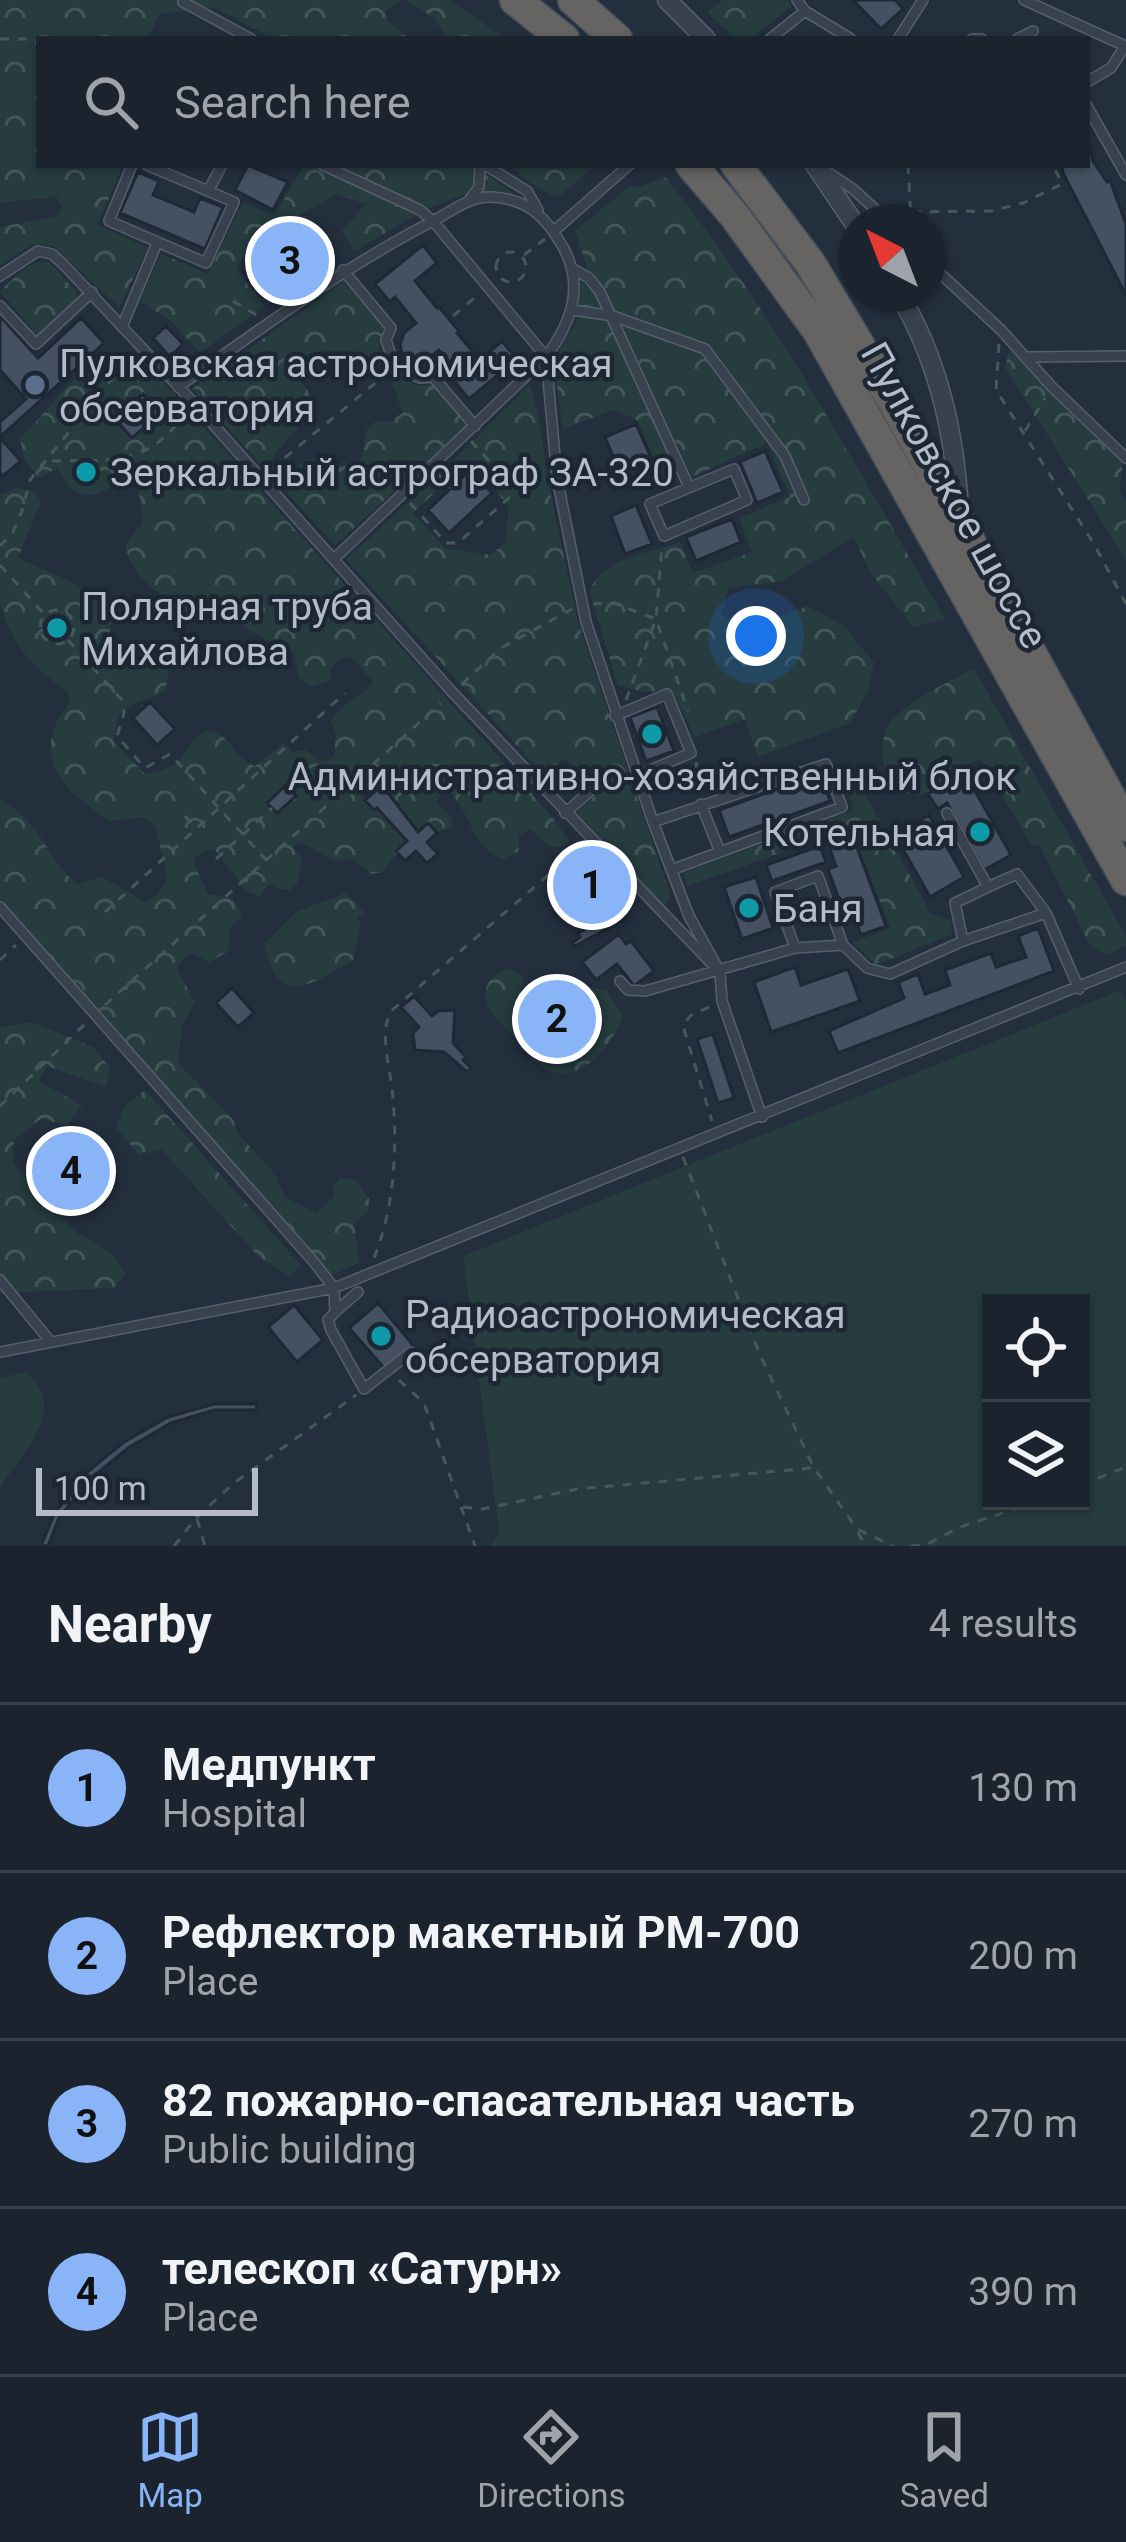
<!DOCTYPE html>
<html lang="en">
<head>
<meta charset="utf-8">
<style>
  :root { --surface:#1b232e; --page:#242b36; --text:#f1f3f6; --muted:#a0a4aa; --line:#39404a; --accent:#8ab4f8 }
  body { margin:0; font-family:Roboto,sans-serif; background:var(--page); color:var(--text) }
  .controls { position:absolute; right:36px; bottom:36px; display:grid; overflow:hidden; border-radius:0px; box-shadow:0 3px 9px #0004 }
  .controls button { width:108px; height:108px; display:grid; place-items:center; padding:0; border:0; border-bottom:3px solid var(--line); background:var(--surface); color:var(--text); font:60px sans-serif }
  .compass { position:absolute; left:838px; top:204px; width:108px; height:108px; border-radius:50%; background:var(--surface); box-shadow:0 3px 9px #0004; rotate:318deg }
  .scale { position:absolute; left:36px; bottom:30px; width:222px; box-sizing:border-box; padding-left:12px; border:6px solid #b4bcc9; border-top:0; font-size:33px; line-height:42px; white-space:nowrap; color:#b4bcc9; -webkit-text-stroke:9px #1d2633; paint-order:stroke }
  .you { position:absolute; left:756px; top:636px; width:42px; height:42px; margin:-30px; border:9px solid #fff; border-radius:50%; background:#1a73e8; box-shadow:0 0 0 18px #1a73e833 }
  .badge { display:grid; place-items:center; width:78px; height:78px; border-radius:50%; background:var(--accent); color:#111; font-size:39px; font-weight:700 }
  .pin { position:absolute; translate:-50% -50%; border:6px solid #fff; box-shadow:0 3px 12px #0006 }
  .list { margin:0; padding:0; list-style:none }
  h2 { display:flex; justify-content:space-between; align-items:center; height:156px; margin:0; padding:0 48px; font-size:51px }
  h2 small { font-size:39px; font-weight:400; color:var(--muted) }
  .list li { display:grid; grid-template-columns:78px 1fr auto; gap:36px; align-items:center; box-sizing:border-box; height:168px; padding:0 48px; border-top:3px solid var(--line) }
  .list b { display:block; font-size:45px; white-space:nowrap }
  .list p { margin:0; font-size:39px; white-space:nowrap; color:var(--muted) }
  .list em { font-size:39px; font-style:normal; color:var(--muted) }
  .icon { flex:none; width:66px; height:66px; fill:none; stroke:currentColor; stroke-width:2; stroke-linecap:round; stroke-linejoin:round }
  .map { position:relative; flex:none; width:1126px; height:1546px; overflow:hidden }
  .search { position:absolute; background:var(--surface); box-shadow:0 3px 9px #0004; left:36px; right:36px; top:36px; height:132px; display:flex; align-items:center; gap:30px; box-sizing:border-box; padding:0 42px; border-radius:0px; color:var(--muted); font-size:45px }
  .sheet { height:828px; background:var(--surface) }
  nav { display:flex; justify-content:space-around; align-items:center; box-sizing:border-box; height:168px; border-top:3px solid var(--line); background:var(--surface); font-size:33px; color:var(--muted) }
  nav a { display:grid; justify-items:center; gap:6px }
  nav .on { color:var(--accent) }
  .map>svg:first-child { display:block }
</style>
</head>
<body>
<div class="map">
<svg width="1126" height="1546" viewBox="0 0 1126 1546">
  <defs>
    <pattern id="forest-crowns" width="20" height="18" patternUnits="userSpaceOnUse" patternTransform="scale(3)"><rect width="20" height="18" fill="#263c3f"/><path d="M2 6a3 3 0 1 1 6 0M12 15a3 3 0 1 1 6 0" fill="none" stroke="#435659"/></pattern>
  </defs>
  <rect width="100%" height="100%" fill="#242f3e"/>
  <path fill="#263c3f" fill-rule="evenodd" d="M1121,990l5,11v545h-635l8,-14 -36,-276zM991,1303h90v198h-90z
    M27,1372c42,39 -3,77 -27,116v-110z"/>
  <path fill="url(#forest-crowns)" d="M0,0h400l-14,11 1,9 23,19h-136l-60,-32 -55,7 -12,25h-108v126h84l-26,60 51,23 -29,59 -65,-61 -21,-2 -33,21v-38l56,-10 6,-10 -6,-11 -56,7z
    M405,0h44l57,39h-58l-15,-22z
    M723,0h65l4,6 -42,33h-15l-28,-27z
    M304,165h168l44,30c-56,-17 -114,31 -162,56l-12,-20 24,-27 -29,-10c-27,16 -90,46 -100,76l27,36 -64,47 -29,-32 -31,-20 21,-47 47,20 35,-72 31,14z
    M508,165h88l-38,32 -19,-8z
    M665,177c110,136 192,292 280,442l-32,8 -43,-55 -16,-35 -72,44 -54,7 -6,26 19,17 67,-25 36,20 30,37 -6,28 -18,32 -92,34 -13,-38 -50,18 -23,-47 -28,2 -26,-7 -28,-92c6,-33 62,-41 90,-51l13,31 59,-21 -13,-34 51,-21 -23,-54 -75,34 -86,-186 -18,-20 -13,-40 55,-45 10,1z
    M39,262h11l27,31 -2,9 -38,33 -37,-44 26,-24z
    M581,281l17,15 80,183 -24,11 -10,-23 11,-6 -18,-41 -24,-10 -50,19 -10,-68 24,-40z
    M343,282l42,46 -6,21 5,12 -12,8 -9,-8 -18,3 -21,-14 -17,12 -7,18 14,20c-5,25 -33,40 -45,64l8,8 11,1 20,-14 35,6 19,-7 5,-29 8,-7h14l14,-9 -12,-33 6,-6 19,11h16l35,40 -132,120 -143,-156z
    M1010,349l113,114 -4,28 7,10v59l-121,-193z
    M141,357l412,461 16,23 -7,6h-11l-20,-18 -12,7 -1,16 -16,7c-31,-13 -30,-44 -52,-67l-9,2 -5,9 15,13 2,10 -16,7 -10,-10 -9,9 -30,-34 2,-3 -28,-29 -13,12 24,32 4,-2 30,33 -25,31 -11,2 -19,-16c-23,10 -33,-10 -53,-16l-6,6 9,11 -5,25 -7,6 -12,-1 -9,-6 -9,14 -13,-6 -33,-42 -9,1 -11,9c2,15 10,21 13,35l25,4 10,18 -12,12 -2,23 -18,11 -19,-9 -11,9 -3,8 18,32 -13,24 -4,37 55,57 6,15 31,33 16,30 31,15 18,-17 -2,-8 6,-10 17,2 13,19v11l-15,14 5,39 -28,12 -9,-9 -322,-355v-111c45,23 44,58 77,84l25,-7 43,25 12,-7 10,-16 -11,-52 -13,-10 -33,4c-46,-29 -83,-67 -41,-117l-1,-12c-37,-27 -55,-45 -68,-89v-108l18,-8 18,6 5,9 -23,55c29,19 122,37 84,91 24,8 40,-8 67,18l-3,25c-32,16 -49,7 -52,51l31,32c9,-2 22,-4 29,-9 15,-9 22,-44 45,-31 14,8 17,26 36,32l29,-23 8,9 13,-2 18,13 11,-7 2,-22 -5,-13c9,-18 29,-22 42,-39l-22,-26 -12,3 -9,11v11l-20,6 -12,-10 -4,-25c-12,-8 -27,-11 -40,-19 -13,-7 -23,-18 -37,-24l-19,10c-29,-21 -64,-34 -73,-74l18,-23 -4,-30 7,-24c-31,-7 -33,44 -76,21l-13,-21 -18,10 -14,-18 -5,-21c21,-20 51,-64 75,-75 16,-7 32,2 46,-7z
    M530,385l9,32 8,60 31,146 93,274 -6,7 -5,-1 -83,-91 21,-19 -33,-35 -21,17 -198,-216 91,-82 7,7 -31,29 32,35 46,7 15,-13 3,-36 -39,-44 -22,19 -7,-8z
    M974,669l152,267v9l-19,10 -16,-8 -51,-101 -9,-2 -51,-86c-15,8 -42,33 -56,36 -41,10 -53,-52 -31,-75 22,-22 54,-37 81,-50z
    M848,792h16l67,122 20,6 1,14 -76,31 -24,-23 39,-13 -40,-101 -163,58 -5,-13 171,-63z
    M346,893l19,20 -8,5 4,6 -8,36c-42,25 -76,50 -88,-16l31,-32z
    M509,968l15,10 -4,14 34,52 10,6 17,-9 5,-15 -12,-15v-13l18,-11 14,3 17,26c-8,25 -42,70 -74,55 -15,-7 -28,-27 -40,-39 -10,-11 -24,-21 -23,-38 0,-16 11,-20 23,-26z
    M32,1022l61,25 17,21 -4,19 -59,-21 -9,15 44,24 -15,20 -26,-6 -27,20 -2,23 65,71 36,21 13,21 -13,13 -113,5v-266z
    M145,1090l156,175 -12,11 -30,-19 -98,-108 -22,6 -23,-28 8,-20z"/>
  <path fill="#455162" stroke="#1f2835" stroke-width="3" d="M853,0h42l8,9 -22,20z
    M1087,134l6,27 14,21 3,-2 16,44v71l-63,-122 -1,-8h25z
    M248,165l40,17 -15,28 -38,-20z
    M138,172l21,9 -6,14 41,17 6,-14 23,9 -18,42 -85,-36z
    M282,244l6,8h7l-1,8 6,7 -38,29 -18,-23z
    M423,245l14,18 -22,18 22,27 2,-1 20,24 -2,2 23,27 22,-19 15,18 -48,40 -15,-18 6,-5 -21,-26 -13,10 -12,2 -11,-6 -3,-11 4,-12 12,-10 -21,-26 -5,5 -15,-18z
    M0,316l38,42 43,-40 23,25 -104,94v-15l26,-23 -26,-29z
    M166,326l17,18 -13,13 -17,-19z
    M143,394l18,19 -29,25 -17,-19z
    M636,424l15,34 -32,13 -14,-34z
    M0,438l21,23 -18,15 -3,-3z
    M765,451l18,41 -26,11 -17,-41z
    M470,470l22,23 -43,40 -21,-23z
    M636,505l16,39 -27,10 -14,-38z
    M732,519l9,23 -45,19 -10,-24z
    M150,702l25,27 -18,16 -24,-27z
    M657,707l17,44 -28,10 -16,-44z
    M965,773l46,82 -27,15 -37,-67 -9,6 -10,-15z
    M820,774l10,27 -101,36 -10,-27z
    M286,785l10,11 -19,17 -10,-10z
    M382,785l36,47 10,-9 9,10 -10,9 11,12 -11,9 -11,-12 -11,10 -9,-10 11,-10 -30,-33 -3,2 -9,-10z
    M929,815l35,62 -34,20 -35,-62z
    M852,834l34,92 -25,9 -6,-16 -8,3 -19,-53 8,-3 -8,-23z
    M820,846l6,16 -54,19 -6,-16z
    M585,856l21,24 -26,23 -21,-24z
    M756,877l17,51 -31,11 -18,-52z
    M621,911l4,8 -50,27 -3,-3 8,-6 -2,-4z
    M1038,928l16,43 -216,82 -9,-22 75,-33 -6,-16 20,-8 7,20 25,-9 -5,-15 46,-17 5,14 30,-10 -8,-21z
    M619,934l7,10 5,-3 23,30 -20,15 -17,-22 -21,16 -14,-18z
    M795,967l6,18 47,-16 12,32 -89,31 -17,-50z
    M232,988l22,25 -16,14 -22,-24z
    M414,996l18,20 6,-5 17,-1 -2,33 13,14 -3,3 8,8 -4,4 -23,-20 -29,-2 -2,-17 6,-6 -18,-20z
    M554,999l23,25 -17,16 -23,-26z
    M713,1034l21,64 -16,5 -21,-64z
    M60,1136l10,13 -7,6 21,25 4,-5 16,19 -20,17 -16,-19 9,-7 -21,-25 -7,6 -10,-12z
    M378,1303l35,42 -28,24 -36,-41z
    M294,1305l29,35 -26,22 -29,-35z
    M214,1404h43l-1,6h-42l-43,13 -43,25 -38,31 -31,39 -11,28h-7l13,-32 32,-41 38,-31 44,-25z"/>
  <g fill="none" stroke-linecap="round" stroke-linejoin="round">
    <g stroke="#565f6c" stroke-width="12">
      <path id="service" d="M797,0l8,11 46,28
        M1024,0l101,46 -14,22 -24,14
        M183,2l68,37
        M770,39l35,-28
        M898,39l25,-39
        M972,39h10
        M1017,39l16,-8
        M1087,106l39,69
        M132,165l-23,56 97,42 28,-61 -87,-37
        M323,165l97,45 13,11 113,136 11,121 29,144 67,200 36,94 31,56 2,29 40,116
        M485,165l42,26 11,19
        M823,169l30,20 36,33
        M208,191l14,-26
        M470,199l9,-12 1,-22
        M554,231l75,-66
        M928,262l74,69 49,55 75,72
        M573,269l16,9 11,14 89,195
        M343,270l48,58 -5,12 9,27 25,11 13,-1 42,49
        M0,276l38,-25 14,3 11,10 130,138 260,291 259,271
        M0,306l36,38 56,-52
        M573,310l40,6 92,33 80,107 19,44
        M122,327l35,-84
        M1029,357l97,-1
        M178,387c84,-59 164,-119 255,-166 19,-10 37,-25 59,-24 36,2 54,20 71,50 22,40 8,76 -17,110l-212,202
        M734,469l13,31 -83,36 -14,-32z
        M615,716l52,-22 24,59 -55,23
        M701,804l19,48
        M565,813l24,-21
        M947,813l41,74 -33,16 8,38
        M653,822l173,-58 16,43 -171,63
        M988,887l29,-13 29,39
        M0,907l314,355 20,26 1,24 -7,8 3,10 33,59 47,-37
        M795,948l-20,-56 43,-16 25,69
        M620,981l8,9 17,1 150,-43 48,-3 24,23 23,6 73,-33 83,-28 33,76
        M0,1280l50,61
        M335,1312l23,-20
        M0,1352l334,-64 792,-321"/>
    </g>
    <g stroke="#565f6c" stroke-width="21">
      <path id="minor" d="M667,0l39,39
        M815,165l41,61
        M899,294c39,65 56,141 60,216"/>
    </g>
    <g stroke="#434c59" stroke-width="33">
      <path id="trunk" d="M515,0l49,39
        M573,0l44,39
        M691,165l43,50 84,116 308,549
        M736,165l74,98 84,140 232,423"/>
    </g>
    <path stroke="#44595c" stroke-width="3" stroke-dasharray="9 9" stroke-linecap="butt" d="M0,39h26l13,5
      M908,165l3,57
      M894,212l97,-1 32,-8 39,-19 -9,-19
      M496 267a15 15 0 1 1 30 0a15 15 0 1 1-30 0Z
      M524,255l21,-16
      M302,259l10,-7 16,16
      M233,301l25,15
      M453,316l26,-22
      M999,344l-3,46 98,154 32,60
      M1025,431l20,-33
      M52,461c60,-1 96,6 134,-49
      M271,469l113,-93
      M437,473l14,15
      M410,503l36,40h12l52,-46 1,-12 -40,-44
      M0,546l13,-14 9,-21 8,-31 100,-123
      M0,565l44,49
      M593,604l20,-1 43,16 32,92
      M40 627a17 17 0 1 1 34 0a17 17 0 1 1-34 0Z
      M68,640l54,60 2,13 -7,23 28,32 25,-14 96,106
      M462,684l39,-36 71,-39
      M626,700l30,-81 6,-72
      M696,762l4,33
      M360,774l10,11
      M185,816l11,11
      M216,859l56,-51
      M105,912l240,-219
      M0,960l16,-15
      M105,1005l336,-302
      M709,1007l-19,9 -7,10 29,95
      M0,1106l85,-82
      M683,1157l77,198 54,113 43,61 36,17
      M374,1258c21,-52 24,-114 18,-170 -3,-25 -12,-51 -2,-76l193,-167
      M399,1380l25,23 51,143
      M1081,1485l45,-18
      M463,1507l20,2 94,-20 235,-21
      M197,1519l8,27
      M858,1532l7,14
      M174,1546l23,-29 37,-34 122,-88
      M911,1546l15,-1 34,-18 80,-26"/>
    <use href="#service" stroke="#38414e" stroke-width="9"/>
    <use href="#minor" stroke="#38414e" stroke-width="18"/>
    <use href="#trunk" stroke="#656462" stroke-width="30"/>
  </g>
  <circle fill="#5c6f8a" stroke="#1d2633" stroke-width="4.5" cx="35" cy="385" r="12"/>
  <g fill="#0f9aa8" stroke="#1d2633" stroke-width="4.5">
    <circle cx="86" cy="472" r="12"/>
    <circle cx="57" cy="628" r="12"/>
    <circle cx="652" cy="734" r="12"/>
    <circle cx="980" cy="832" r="12"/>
    <circle cx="749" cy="908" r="12"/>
    <circle cx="381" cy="1336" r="12"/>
  </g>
  <g text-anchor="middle" stroke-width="9" stroke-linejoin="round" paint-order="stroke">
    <g font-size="39" fill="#b4bcc9" stroke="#1d2633" text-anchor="start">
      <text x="59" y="377">Пулковская астрономическая<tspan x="59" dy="45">обсерватория</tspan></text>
      <text x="110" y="486">Зеркальный астрограф ЗА-320</text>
      <text x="81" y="620">Полярная труба<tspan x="81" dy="45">Михайлова</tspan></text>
      <text x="652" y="790" text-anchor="middle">Административно-хозяйственный блок</text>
      <text x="956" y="846" text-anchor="end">Котельная</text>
      <text x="773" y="922">Баня</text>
      <text x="405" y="1328">Радиоастрономическая<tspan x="405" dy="45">обсерватория</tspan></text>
    </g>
    <g font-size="39" fill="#b4bcc9" stroke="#1d2633">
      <text transform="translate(955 495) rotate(61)" y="14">Пулковское шоссе</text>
    </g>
  </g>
</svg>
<div class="controls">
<button><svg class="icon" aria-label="locate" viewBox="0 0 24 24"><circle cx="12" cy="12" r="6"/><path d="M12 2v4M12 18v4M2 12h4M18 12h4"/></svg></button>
<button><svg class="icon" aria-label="layers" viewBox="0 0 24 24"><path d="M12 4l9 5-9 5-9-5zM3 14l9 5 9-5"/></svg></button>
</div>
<svg class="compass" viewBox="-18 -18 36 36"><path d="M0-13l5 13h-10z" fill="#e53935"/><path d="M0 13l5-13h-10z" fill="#a0a4aa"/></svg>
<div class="scale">100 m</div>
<div class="you"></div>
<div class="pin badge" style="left:592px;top:885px">1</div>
<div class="pin badge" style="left:557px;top:1019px">2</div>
<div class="pin badge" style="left:290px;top:261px">3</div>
<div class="pin badge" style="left:71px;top:1171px">4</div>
<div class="search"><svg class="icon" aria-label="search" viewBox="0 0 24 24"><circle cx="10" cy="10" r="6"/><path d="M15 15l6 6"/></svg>Search here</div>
</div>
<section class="sheet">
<h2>Nearby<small>4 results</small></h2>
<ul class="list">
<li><span class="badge">1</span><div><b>Медпункт</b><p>Hospital</p></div><em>130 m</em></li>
<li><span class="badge">2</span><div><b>Рефлектор макетный РМ-700</b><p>Place</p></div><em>200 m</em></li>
<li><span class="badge">3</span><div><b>82 пожарно-спасательная часть</b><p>Public building</p></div><em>270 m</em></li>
<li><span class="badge">4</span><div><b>телескоп «Сатурн»</b><p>Place</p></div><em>390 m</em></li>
</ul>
</section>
<nav>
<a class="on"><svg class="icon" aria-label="map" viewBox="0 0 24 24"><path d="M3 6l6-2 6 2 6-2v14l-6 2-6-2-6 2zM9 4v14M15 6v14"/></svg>Map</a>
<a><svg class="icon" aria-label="directions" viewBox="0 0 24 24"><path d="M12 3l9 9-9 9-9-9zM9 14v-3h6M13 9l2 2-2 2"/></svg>Directions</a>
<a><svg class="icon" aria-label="saved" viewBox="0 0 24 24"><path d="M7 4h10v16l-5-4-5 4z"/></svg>Saved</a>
</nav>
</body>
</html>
